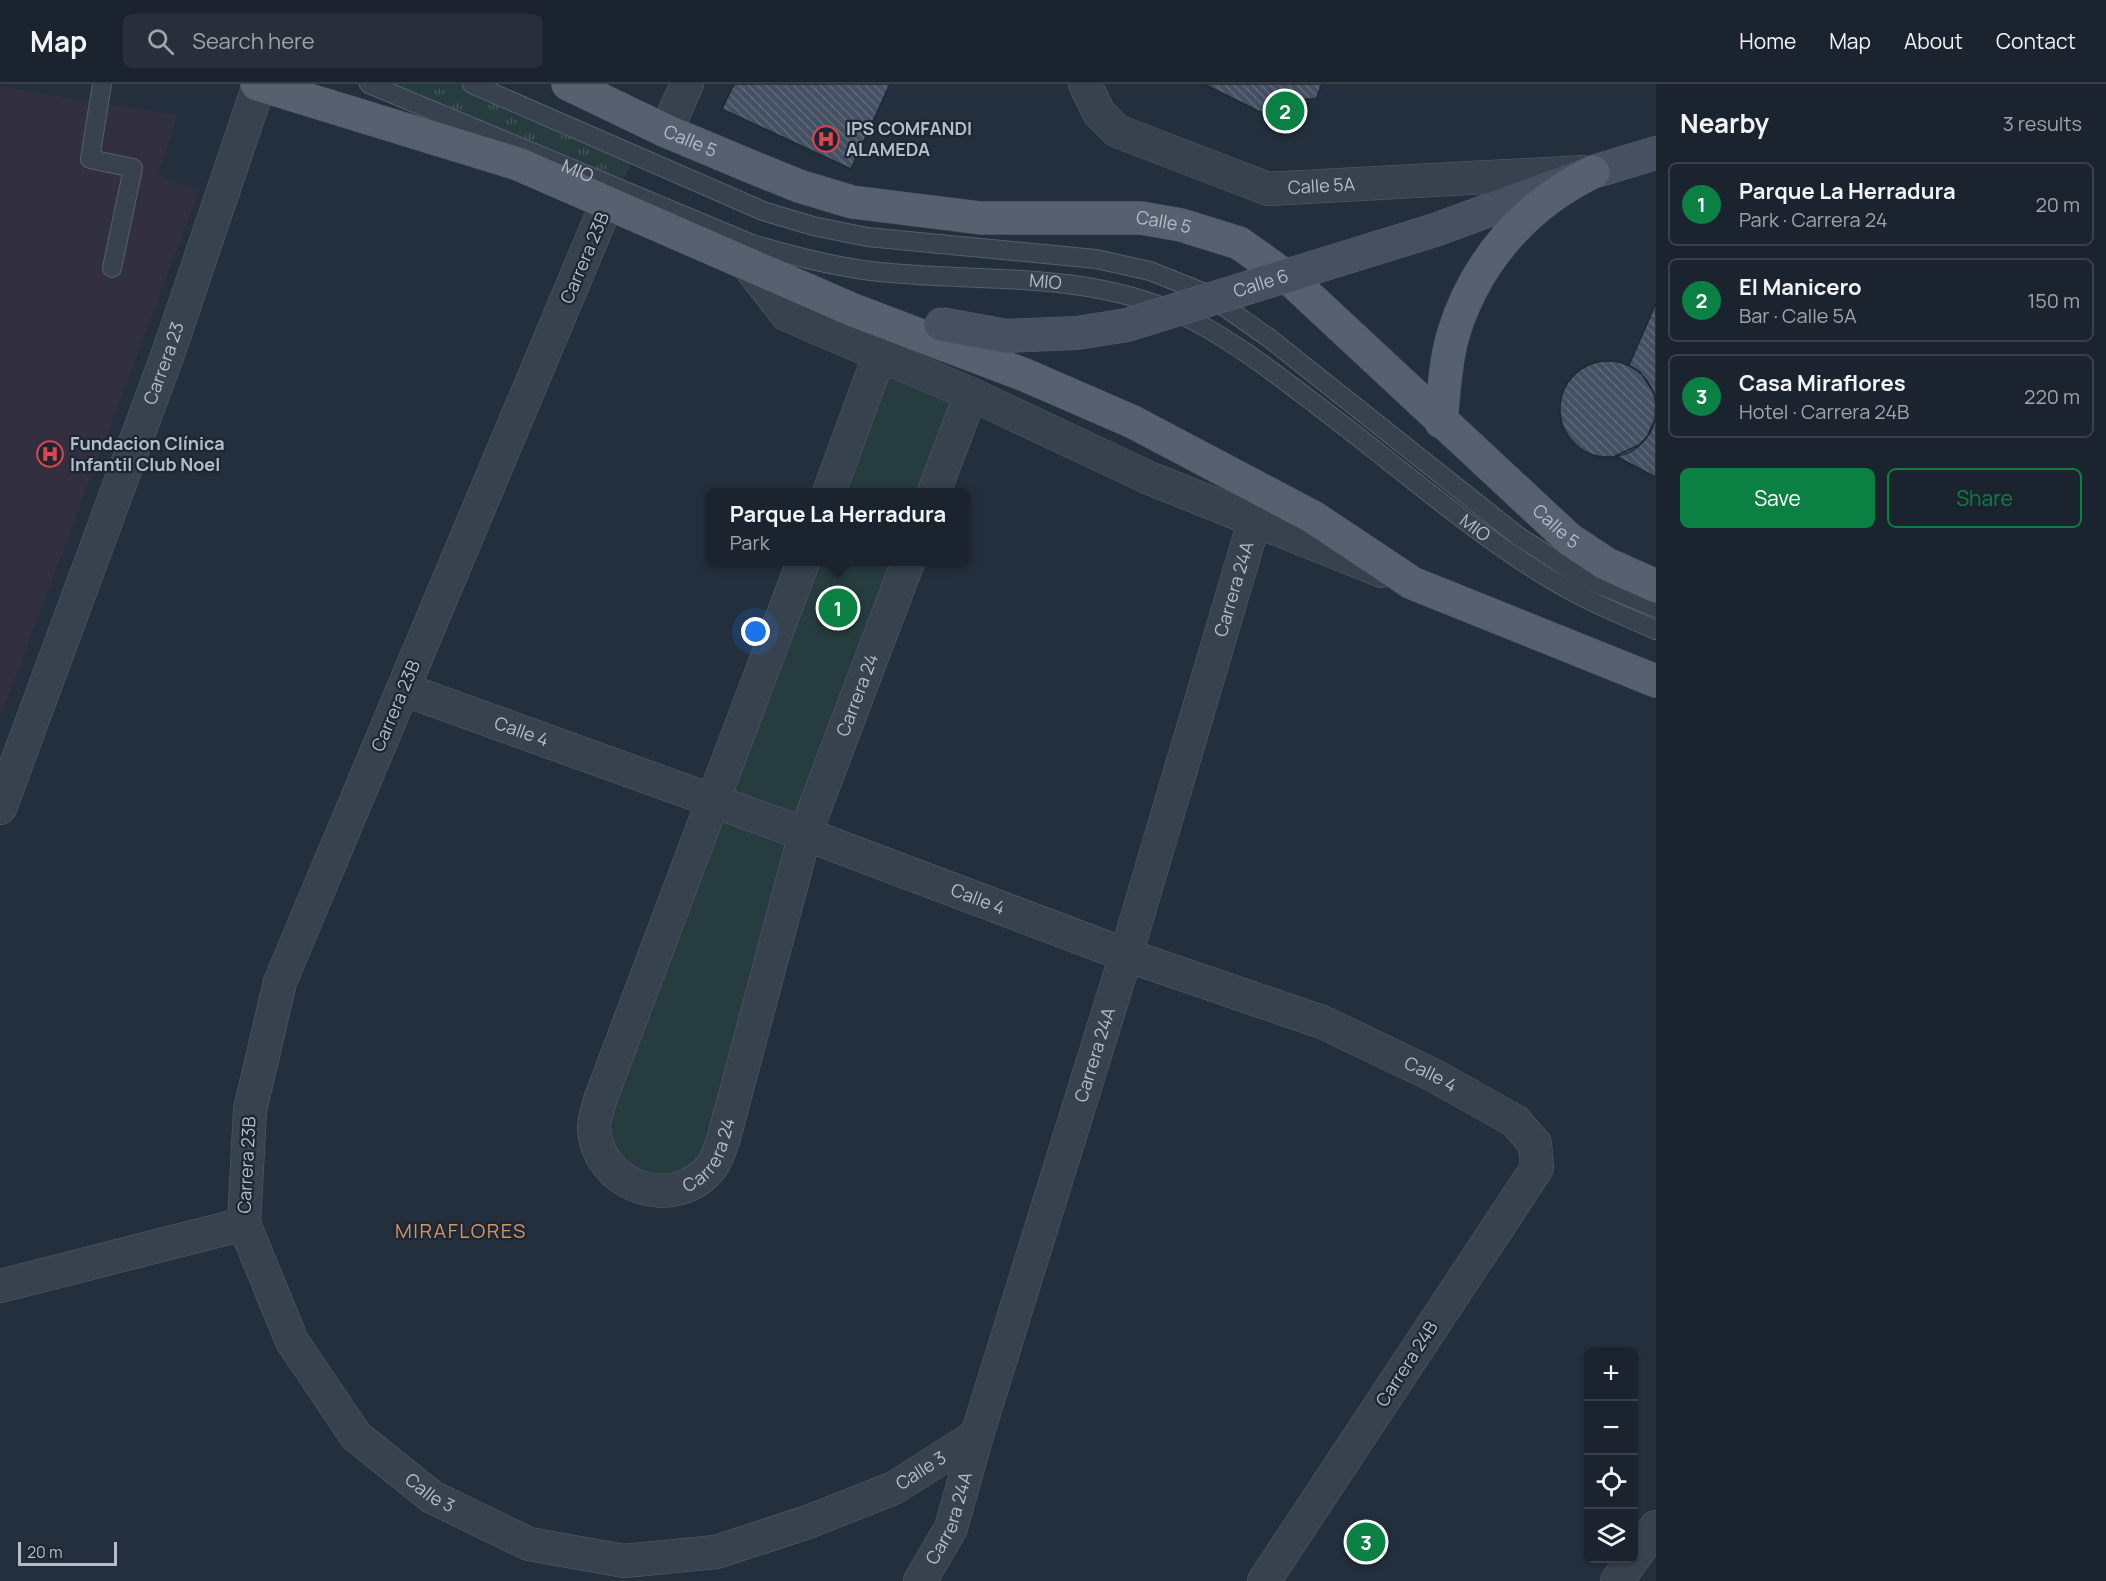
<!DOCTYPE html>
<html lang="en">
<head>
<meta charset="utf-8">
<style>
  :root { --surface:#1b232e; --page:#282f3a; --text:#f1f3f6; --muted:#a0a4aa; --line:#39404a; --accent:#0b8043 }
  body { margin:0; font-family:Manrope,sans-serif; background:var(--page); color:var(--text) }
  .controls { position:absolute; right:18px; bottom:18px; display:grid; overflow:hidden; border-radius:9px; box-shadow:0 2px 4px #0004 }
  .controls button { width:54px; height:54px; display:grid; place-items:center; padding:0; border:0; border-bottom:2px solid var(--line); background:var(--surface); color:var(--text); font:30px sans-serif }
  .scale { position:absolute; left:18px; bottom:15px; width:99px; box-sizing:border-box; padding-left:6px; border:3px solid #b4bcc9; border-top:0; font-size:16px; line-height:21px; white-space:nowrap; color:#b4bcc9; -webkit-text-stroke:4px #1d2633; paint-order:stroke }
  .you { position:absolute; left:756px; top:548px; width:21px; height:21px; margin:-15px; border:4px solid #fff; border-radius:50%; background:#1a73e8; box-shadow:0 0 0 9px #1a73e833 }
  .badge { display:grid; place-items:center; width:39px; height:39px; border-radius:50%; background:var(--accent); color:#fff; font-size:20px; font-weight:700 }
  .pin { position:absolute; translate:-50% -50%; border:3px solid #fff; box-shadow:0 2px 6px #0006 }
  .popup { position:absolute; left:706px; top:404px; width:264px; height:78px; box-sizing:border-box; display:grid; place-content:center; border-radius:9px; background:var(--surface); filter:drop-shadow(0 2px 4px #0005); font-size:20px; white-space:nowrap; color:var(--muted) }
  .popup b { font-size:22px; color:var(--text) }
  .popup::after { content:''; position:absolute; left:50%; top:100%; margin-left:-12px; border:12px solid transparent; border-top-color:var(--surface) }
  .list { margin:0; padding:0; list-style:none }
  h2 { display:flex; justify-content:space-between; align-items:center; height:78px; margin:0; padding:0 24px; font-size:26px }
  h2 small { font-size:20px; font-weight:400; color:var(--muted) }
  .list li { display:grid; grid-template-columns:39px 1fr auto; gap:18px; align-items:center; box-sizing:border-box; height:84px; margin:0 12px 12px; padding:0 12px; border:2px solid var(--line); border-radius:9px }
  .list b { display:block; font-size:22px; white-space:nowrap }
  .list p { margin:0; font-size:20px; white-space:nowrap; color:var(--muted) }
  .list em { font-size:20px; font-style:normal; color:var(--muted) }
  .actions { display:flex; gap:12px; padding:18px 24px }
  .actions a { flex:1; padding:14px 0; border:2px solid var(--accent); border-radius:9px; text-align:center; font-size:21px; color:var(--accent) }
  .actions .main { background:var(--accent); color:#fff }
  .icon { flex:none; width:33px; height:33px; fill:none; stroke:currentColor; stroke-width:2; stroke-linecap:round; stroke-linejoin:round }
  .map { position:relative; flex:none; width:1656px; height:1497px; overflow:hidden }
  header { display:flex; align-items:center; gap:36px; box-sizing:border-box; height:84px; padding:0 30px; background:var(--surface); border-bottom:2px solid var(--line) }
  header strong { font-size:28px }
  nav { display:flex; gap:33px; margin-inline-start:auto; font-size:21px }
  .search { width:420px; height:54px; background:var(--page); display:flex; align-items:center; gap:15px; box-sizing:border-box; padding:0 21px; border-radius:9px; color:var(--muted); font-size:22px }
  main { display:flex }
  aside { flex:1; background:var(--surface) }
  .map>svg:first-child { display:block }
</style>
</head>
<body>
<header>
<strong>Map</strong>
<div class="search"><svg class="icon" aria-label="search" viewBox="0 0 24 24"><circle cx="10" cy="10" r="6"/><path d="M15 15l6 6"/></svg>Search here</div>
<nav><a>Home</a><a>Map</a><a>About</a><a>Contact</a></nav>
</header>
<main>
<div class="map">
<svg width="1656" height="1497" viewBox="0 0 1656 1497">
  <defs>
    <pattern id="grass-tufts" width="24" height="20" patternUnits="userSpaceOnUse" patternTransform="scale(1.5)"><rect width="24" height="20" fill="#263c3f"/><path d="M3 7l-1-3M5 7V3M7 7l1-3M15 17l-1-3M17 17v-4M19 17l1-3" fill="none" stroke="#435659"/></pattern>
    <pattern id="building-back-hatch" width="6" height="6" patternUnits="userSpaceOnUse" patternTransform="scale(1.5)"><rect width="6" height="6" fill="#455162"/><path d="M-1 5l2 2M0 0l6 6M5-1l2 2" fill="none" stroke="#5d6877"/></pattern>
  </defs>
  <rect width="100%" height="100%" fill="#242f3e"/>
  <path fill="#32303f" d="M0,3l177,28 -18,60 40,16 -199,527z"/>
  <path fill="url(#grass-tufts)" d="M369,0h103l165,70 -20,36z"/>
  <path fill="#263c3f" d="M879,272l92,38 -37,98h-105z
    M803,478h105l-216,622 -77,-9 -15,-75z"/>
  <path fill="url(#building-back-hatch)" stroke="#1f2835" stroke-width="1.5" d="M734,0h156l-39,85 -129,-60z
    M1204,0h118l-6,15h-10l-11,20 -37,-8z
    M1656,219v174l-41,-21 24,-11 8,-8 8,-18 1,-18 -3,-10 -13,-19 -11,-7z
    M1560 325a48 48 0 1 1 96 0a48 48 0 1 1-96 0Z"/>
  <g fill="none" stroke-linecap="round" stroke-linejoin="round">
    <g stroke="#565f6c" stroke-width="20">
      <g id="lane">
        <path d="M102,0l-12,75 43,9 -21,100"/>
        <path id="s1" d="M369,0l383,160c39,11 79,22 119,27 108,13 222,-3 323,50 51,27 96,64 141,98 75,57 156,129 238,173 26,14 55,26 83,38"/>
        <path d="M472,0l291,127 50,15 54,11 229,22 54,12 55,22 64,45 249,198 65,42 73,30"/>
      </g>
    </g>
    <g stroke="#565f6c" stroke-width="34">
      <g id="street">
        <path id="s2" d="M1085,0l14,29 18,18 151,58 315,-17"/>
        <path d="M666,47l21,-47"/>
        <path id="s3" d="M607,119l-327,779 -30,128 -6,114 48,117 64,95 76,61 97,47 95,17 92,-9 92,-30 86,-34 83,-53"/>
        <path d="M748,181l39,50 184,79 178,84 233,93"/>
        <path d="M829,408l50,-136"/>
        <path d="M934,408l37,-98"/>
        <path id="s4" d="M803,478l-203,538c-2,8 -6,18 -6,27 2,60 81,87 118,39 5,-7 8,-17 11,-25l82,-307 103,-272"/>
        <path id="s5" d="M403,605l402,145 321,121 196,67 111,53 82,46 20,23 2,24 -273,413"/>
        <path id="s6" d="M0,724l169,-457 90,-266"/>
        <path d="M0,1202l244,-62"/>
        <path id="s7" d="M920,1497l31,-53 26,-93 149,-480 128,-433"/>
        <path d="M1617,1497l39,-54"/>
      </g>
    </g>
    <g stroke="#565f6c" stroke-width="34">
      <path id="secondary" d="M1435,146l158,-58 63,-19"/>
    </g>
    <g stroke="#414a57" stroke-width="34">
      <g id="primary">
        <path d="M257,0l261,80 335,146 172,65 108,47 180,95 99,66 244,98"/>
        <path id="s8" d="M568,0l98,47 86,36 47,19 53,16 129,16h160l40,7 58,18 52,37 278,259 36,24 51,23"/>
        <path d="M1441,338c3,-29 4,-59 12,-87 22,-73 72,-130 140,-163"/>
      </g>
    </g>
    <use href="#lane" stroke="#38414e" stroke-width="18"/>
    <use href="#street" stroke="#38414e" stroke-width="33"/>
    <use href="#secondary" stroke="#465061" stroke-width="33"/>
    <use href="#primary" stroke="#56606e" stroke-width="33"/>
    <g stroke="#565f6c" stroke-width="34" stroke-linecap="butt">
      <g id="secondary-bridge">
        <path id="s9" d="M941,240l65,12 71,-3 50,-8 308,-95"/>
      </g>
    </g>
    <use href="#secondary-bridge" stroke="#465061" stroke-width="33"/>
  </g>
  <defs>
    <g id="hospital-ring" transform="scale(1.35)"><circle r="9.5" fill="#1d2633" stroke="#e0444e" stroke-width="1.5"/><path d="M-5-5h3v3.5h4V-5h3V5h-3V1.5h-4V5h-3Z" fill="#e0444e"/></g>
  </defs>
  <g fill-rule="evenodd">
    <use href="#hospital-ring" x="826" y="55"/>
    <use href="#hospital-ring" x="50" y="370"/>
  </g>
  <g text-anchor="middle" stroke-width="4.5" stroke-linejoin="round" paint-order="stroke">
    <g font-size="18" font-weight="bold" fill="#b4bcc9" stroke="#1d2633" text-anchor="start">
      <text x="846" y="51">IPS COMFANDI<tspan x="846" dy="21">ALAMEDA</tspan></text>
      <text x="70" y="366">Fundacion Clínica<tspan x="70" dy="21">Infantil Club Noel</tspan></text>
    </g>
    <g font-size="18" fill="#b4bcc9" stroke="#1d2633">
      <text dy="6" stroke="none"><textPath href="#s8" startOffset="135">Calle 5</textPath></text>
      <text dy="6" stroke="none"><textPath href="#s1" startOffset="226">MIO</textPath></text>
      <text dy="6" stroke="none"><textPath href="#s2" startOffset="273">Calle 5A</textPath></text>
      <text dy="6" stroke="none"><textPath href="#s8" startOffset="621">Calle 5</textPath></text>
      <text transform="translate(585 174) rotate(-67)" y="6">Carrera 23B</text>
      <text dy="6" stroke="none"><textPath href="#s1" startOffset="712">MIO</textPath></text>
      <text dy="6" stroke="none"><textPath href="#s9" startOffset="328">Calle 6</textPath></text>
      <text dy="6" stroke="none"><textPath href="#s6" startOffset="474">Carrera 23</textPath></text>
      <text dy="6" stroke="none"><textPath href="#s8" startOffset="1125">Calle 5</textPath></text>
      <text dy="6" stroke="none"><textPath href="#s1" startOffset="1216">MIO</textPath></text>
      <text dy="6" stroke="none"><textPath href="#s7" startOffset="1042">Carrera 24A</textPath></text>
      <text dy="6" stroke="none"><textPath href="#s4" startOffset="1257">Carrera 24</textPath></text>
      <text transform="translate(396 622) rotate(-67)" y="6">Carrera 23B</text>
      <text dy="6" stroke="none"><textPath href="#s5" startOffset="126">Calle 4</textPath></text>
      <text dy="6" stroke="none"><textPath href="#s5" startOffset="612">Calle 4</textPath></text>
      <text dy="6" stroke="none"><textPath href="#s7" startOffset="556">Carrera 24A</textPath></text>
      <text dy="6" stroke="none"><textPath href="#s5" startOffset="1098">Calle 4</textPath></text>
      <text dy="6" stroke="none"><textPath href="#s4" startOffset="771">Carrera 24</textPath></text>
      <text transform="translate(247 1081) rotate(-87)" y="6">Carrera 23B</text>
      <text transform="translate(1407 1280) rotate(-57)" y="6">Carrera 24B</text>
      <text dy="6" stroke="none"><textPath href="#s3" startOffset="1947">Calle 3</textPath></text>
      <text dy="6" stroke="none"><textPath href="#s3" startOffset="1425">Calle 3</textPath></text>
      <text dy="6" stroke="none"><textPath href="#s7" startOffset="70">Carrera 24A</textPath></text>
    </g>
    <g font-size="20" letter-spacing="1.5" fill="#d59563" stroke="#1d2633">
      <text x="461" y="1154">MIRAFLORES</text>
    </g>
  </g>
</svg>
<div class="controls">
<button>+</button>
<button>−</button>
<button><svg class="icon" aria-label="locate" viewBox="0 0 24 24"><circle cx="12" cy="12" r="6"/><path d="M12 2v4M12 18v4M2 12h4M18 12h4"/></svg></button>
<button><svg class="icon" aria-label="layers" viewBox="0 0 24 24"><path d="M12 4l9 5-9 5-9-5zM3 14l9 5 9-5"/></svg></button>
</div>
<div class="scale">20 m</div>
<div class="you"></div>
<div class="pin badge" style="left:838px;top:524px">1</div>
<div class="popup"><b>Parque La Herradura</b>Park</div>
<div class="pin badge" style="left:1285px;top:27px">2</div>
<div class="pin badge" style="left:1366px;top:1458px">3</div>
</div>
<aside>
<h2>Nearby<small>3 results</small></h2>
<ul class="list">
<li><span class="badge">1</span><div><b>Parque La Herradura</b><p>Park · Carrera 24</p></div><em>20 m</em></li>
<li><span class="badge">2</span><div><b>El Manicero</b><p>Bar · Calle 5A</p></div><em>150 m</em></li>
<li><span class="badge">3</span><div><b>Casa Miraflores</b><p>Hotel · Carrera 24B</p></div><em>220 m</em></li>
</ul>
<div class="actions"><a class="main">Save</a><a>Share</a></div>
</aside>
</main>
</body>
</html>
